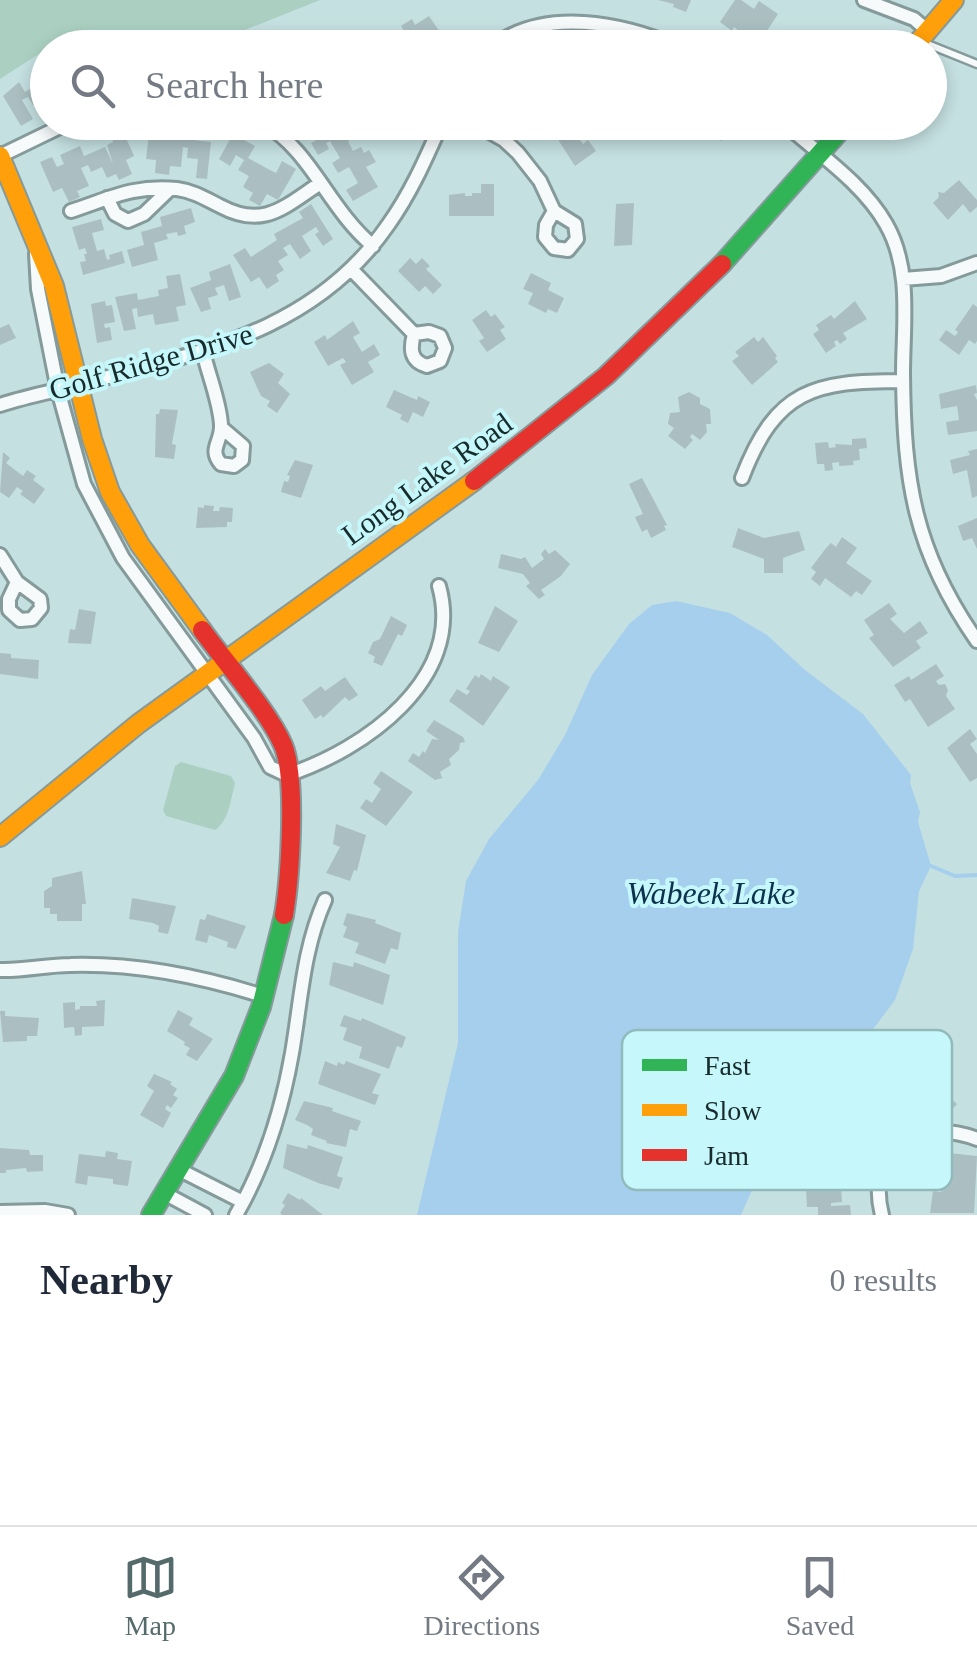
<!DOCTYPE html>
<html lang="en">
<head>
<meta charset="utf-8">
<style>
  :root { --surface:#fff; --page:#f2f2f3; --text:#1f2937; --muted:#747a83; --line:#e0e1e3; --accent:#556a6b }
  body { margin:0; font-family:"Times New Roman",serif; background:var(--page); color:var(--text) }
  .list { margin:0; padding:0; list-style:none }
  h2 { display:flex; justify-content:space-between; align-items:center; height:130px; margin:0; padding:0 40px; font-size:42px }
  h2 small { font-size:32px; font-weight:400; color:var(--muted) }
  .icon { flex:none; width:55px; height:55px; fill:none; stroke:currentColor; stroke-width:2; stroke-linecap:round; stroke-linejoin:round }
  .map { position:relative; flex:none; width:977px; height:1215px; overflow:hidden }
  .search { position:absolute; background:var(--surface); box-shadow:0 5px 15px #0003; left:30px; right:30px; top:30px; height:110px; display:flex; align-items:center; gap:25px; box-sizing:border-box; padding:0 35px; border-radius:55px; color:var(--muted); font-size:38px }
  .sheet { height:310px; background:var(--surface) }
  nav { display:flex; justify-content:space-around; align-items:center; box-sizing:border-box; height:140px; border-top:2px solid var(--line); background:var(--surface); font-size:28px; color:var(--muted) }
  nav a { display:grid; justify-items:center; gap:5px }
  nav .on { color:var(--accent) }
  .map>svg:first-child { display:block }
</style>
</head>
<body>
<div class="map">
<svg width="977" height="1215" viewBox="0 0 977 1215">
  <rect width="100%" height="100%" fill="#c5e0e1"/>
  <path fill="#abd0c2" d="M0,0h320l-80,32 -192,16 -48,31z
    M181,762l50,14 4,7c-4,15 -6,38 -20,47l-49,-14 -3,-6 12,-44z"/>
  <path fill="#a5cfed" d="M676,601l54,12 37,22 38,35 58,44 48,61 -1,8 10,29 -2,10 13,44 -12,25 -6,58 -18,51 -21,28 -57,47 -23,33 -23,39 -30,68h-324l41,-172v-111l8,-51 23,-42 49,-59 27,-45 27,-60 37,-51 23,-19z"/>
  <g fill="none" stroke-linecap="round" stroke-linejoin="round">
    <path stroke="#a5cfed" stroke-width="4" d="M931,866l24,10 22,-1"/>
  </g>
  <path fill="#abbfc2" d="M658,0h33l-5,12 -13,-5 1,-3z
    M735,0h6l13,9 5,-8 19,13 -15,23 -8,-5 -9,13 -12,-7 5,-7 -5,-4 -2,4 -12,-9z
    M429,16l13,19 -11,8 -4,-6 -11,11h-8l-8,-13 5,-3 -4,-6 11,-7 3,6z
    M276,35l2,7 7,-3 3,9h-45z
    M46,79l2,25 -4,-6 -11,7 -5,-8 -6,3 11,19 -12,7 -18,-30 16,-14 6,10z
    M696,122h32l5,5 -12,14 -15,-10 -5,6 -6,-6 4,-5z
    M581,125l7,10 -8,5 3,4 5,-4 8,11 -21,15 -18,-28z
    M150,126l12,1 -1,10 9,1 1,-10 23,2 -1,10 18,2 -4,37 -11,-1 2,-19 -11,-1 1,-10 -5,-1 -2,20 -11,-1 -1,9 -14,-2 1,-13 -10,-1z
    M340,127l3,5 7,-4 6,9 -8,4 5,10 8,-4 3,6 5,-3 7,12 -10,5 12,20 -25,14 -7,-11 12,-7 -9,-16 -11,6 -6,-10 8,-5 -10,-17 -4,2 3,6 -11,6 -7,-12z
    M122,129l12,27 -8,4 6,14 -13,6 -3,-6 -9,4 -5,-11 -11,5 -3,-7 -7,3 8,18 -12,5 3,6 -11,5 -7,-14 -9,4 -13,-30 12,-5 5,10 7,-3 -4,-9 20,-9 4,10 21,-9 8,17 -6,-19 6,-3 -3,-8z
    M233,134l22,12 -7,12 20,11 8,4 6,-12 14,8 -18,31 -11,-6 -7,12 -11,-6 4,-7 -10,-6 6,-11 -11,-6 6,-10 -8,-5 -6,11 -11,-7z
    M959,180l18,20v7l-7,6 -7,-9 -15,16 -15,-17 6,-6 -1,-5 6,1z
    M481,184h13v32h-45v-21l16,-2v3h7v-3h9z
    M634,203l-2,42 -18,1 2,-42z
    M311,204l22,35 -10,7 -8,-12 4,-2 -3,-5 -14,9 9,15 -11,8 -10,-15 -7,4 5,7 -10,6 6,9 -8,5 3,6 -12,8 -8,-12 -8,5 -18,-27 12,-7 6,9 26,-17 -3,-6 29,-16 -4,-6z
    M191,208l4,14 -11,4 2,8 -8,2 -1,-4 -11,2 2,5 -14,4 4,17 -26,7 -5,-17 17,-5 -3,-13 21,-6 -2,-9z
    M101,219l3,11 -12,3 5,18 7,-2 3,11 3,-1 -1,-4 13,-4 3,12 -42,12 -3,-13 6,-1 -2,-7h3l-2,-6 -6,2 -7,-23z
    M410,258l6,6 6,-6 8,8 -4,3 16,16 -9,9 -8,-8 -6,6 -21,-21z
    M230,264l11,33 -12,4 -5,-16 -9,3 3,7 -10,3 3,11 -10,3 -11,-24 21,-8 -2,-8z
    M531,273l20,10 -3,7 16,8 -7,15 -9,-4 -2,4 -18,-9 5,-11 -10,-4z
    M180,274l6,31 -10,2 3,14 -24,4 -2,-11 -15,3 -1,-9 -5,1 4,20 -12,2 -9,-34 22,-4 1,7 21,-4 -1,-6 10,-2 -2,-12z
    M105,301l1,5 6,-1 3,17 -11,2 1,4 5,-1 2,13 -15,3 -6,-39z
    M855,301l12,18 -24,14 4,6 -7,5 -3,-4 -3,2 2,4 -10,7 -13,-19 6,-4 -3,-5 15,-10 3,4z
    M973,304l4,3v34l-2,3 -6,-4 -10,15 -20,-15 7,-10 9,6 3,-4 -3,-2z
    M486,310l5,7 4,-3 10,13 -5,3 6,9 -19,13 -8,-11 5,-3 -12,-18z
    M353,321l7,12 -7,4 9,15 12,-8 6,11 -12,7 6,10 -22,13 -12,-20 6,-3 -3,-4 -15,8 -14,-24 11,-7 2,5z
    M9,324l7,14 -16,7v-17z
    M754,337l4,5 5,-5 14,19 -2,2 3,4 -26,23 -20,-24 7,-5 -4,-4z
    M269,363l15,11 -6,9 12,11 -13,19 -10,-7 3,-5 -9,-5 -11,-24z
    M976,385l1,8 -3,1 3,6v31l-29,4 -2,-13 13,-2 -2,-14 -16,3 -2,-15z
    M394,390l23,10 1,-4 12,6 -7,15 -10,-5 -5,11 -8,-4 2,-4 -16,-8z
    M689,392l11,6v6l10,5 1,15h-5l1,8 -7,8 -8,-6 -2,3 3,3 -8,9 -17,-13 6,-8 -6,-4 2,-11 10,-1 -2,-15z
    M160,409l18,1 -6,34 4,1 -2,14 -19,-2 1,-43h3z
    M866,438l1,10 -8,1 1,11 -7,1 1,4 -15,1v-4l-7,1 1,7 -8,1 -1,-7h-7l-2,-21 13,-1 1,6 7,-1 -1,-3 17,1v-6z
    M977,449v47l-5,2 -5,-28 -14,4 -3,-14 20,-5 -2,-4z
    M3,452l7,6 -4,5 17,13 4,-6 9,6 -3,4 12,9 -11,15 -14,-10 3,-3 -6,-4 -8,11 -9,-6z
    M295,460l18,5 -12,33 -20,-6 3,-11 4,1 2,-6 -3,-1z
    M642,478l25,47 -3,1 2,4 -15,8 -4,-9 -5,3 -7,-15 8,-3 -14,-30z
    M204,505l10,1 -1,5h6l1,-4 13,1 -1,14h-5v5l-31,1 2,-21 6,1z
    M977,518v31l-5,-11 -9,3 -5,-15z
    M738,528l26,10 35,-7 6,19 -22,8v15h-19v-14l-32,-12z
    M842,537l15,11 -11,15 26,18 -10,14 -6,-4 -5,6 -26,-19 -5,8 -9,-7 5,-7 -5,-4 15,-20 5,-5 5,4z
    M545,549l4,5 6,-4 15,14 -9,12 -20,14 4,5 -6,4 -13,-13 4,-3 -7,-9 -25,-6 3,-14 20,5 4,-2 7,11 12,-9 -3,-5z
    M889,603l8,11 -7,5 14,14 16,-12 8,12 -12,8 5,7 -28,19 -24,-29 5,-3 -10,-15z
    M495,606l23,15 -19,31 -21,-9z
    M79,609l17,3 -5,32 -23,-1 2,-14 5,1z
    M391,616l16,9 -5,11 -4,-2 -16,32 -9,-4 2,-5 -7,-4 5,-11 7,-3z
    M0,653l11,1v4l28,2 -1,19 -38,-5z
    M936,664l8,12 -8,5 3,4 6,-1 3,6 -2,6 9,13 -27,18 -18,-28 -5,3 -11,-17 15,-9 2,4z
    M481,674l10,7 2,-5 17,11 -27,39 -34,-25 8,-12 10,6 3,-4 -4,-2 9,-14 4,3z
    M345,677l13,18 -9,6 -4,-4 -22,21 -2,-3 -6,4 -13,-19 19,-14 4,5z
    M434,720l29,17 2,5 -5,1 -1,7 -10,9 2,6 -11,7 2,6 -7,2 -27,-19 5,-8 6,4 4,-6 2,2 7,-14 7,1 -13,-9z
    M970,729l7,10 -7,5 7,10v24l-7,4 -23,-34z
    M381,771l32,21 -27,34 -26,-18 6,-9 6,4 9,-14 -8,-6z
    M336,824l30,11 -9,36 -3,-1 -4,11 -24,-8 14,-26 -7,-3z
    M82,871l4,33h-4v17h-25v-7h-7v-6h-6v-17l8,-5v-8z
    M132,898l44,8 -8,28 -10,-2 1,-6 -6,-3 -24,-4z
    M347,913l29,7 -1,3 26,10 -3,17 -7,-2 -6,16 -30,-11 4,-10 -16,-6 4,-10 -4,-2z
    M207,914l39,12 -10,23 -9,-2 1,-5 -19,-7 -2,8 -12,-3 5,-21 5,1z
    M333,962l20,5 1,-5 36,13 -7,30 -54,-20z
    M105,1000l-1,26 -22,1v8l-7,1 -1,-9 -10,1 -1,-25 12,-1v8l5,-1v-3h17l-1,-5z
    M178,1010l15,8 -4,7 24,14 -16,22 -11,-6 4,-7 -6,-3 1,-3 -18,-11z
    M0,1011h5v5l34,2 -2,18h-10v5l-24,1z
    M344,1015l17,6 1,-3 44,19 -4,11 -5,-2 -8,23 -30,-11 3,-11 -19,-7 4,-12 -7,-2z
    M325,1061l12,5 1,-4 6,3 2,-4 35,13 -9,19 7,2 -4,10 -57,-21z
    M154,1074l18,8 -2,2 7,5 -4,6 5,3 -7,10 -4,-3 -2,4 6,4 -8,15 -23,-13 14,-24 -7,-5z
    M926,1075l31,29 -10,11 -10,-9 3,-4 -3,-2 -20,16 -6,-6 -11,12 -13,-13 3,7 -10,11 -19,-22 8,10 -6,6 -20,-18 16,-17 14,14 3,-4 -4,-4 7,-7 11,6 13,-14 11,11z
    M304,1101l29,7 -1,3 29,10 -4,10 -7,-2 -4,18 -20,-4 1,-2 -16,-6 2,-6 -6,-4 -12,-5z
    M287,1144l20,5 1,-4 35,12 -6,19 6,2 -4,11 -21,-6 -35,-15z
    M0,1148l29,2 1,5h13v16l-16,1 -1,-4 -20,2v3h-6z
    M106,1151l12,2 -1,6 15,2 -4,25 -15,-2v-5l-25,-3 -1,9 -12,-2 4,-29 26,3z
    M949,1153l28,3 -3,57h-44l3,-22 8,1 2,-15 9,1 1,-7h-6z
    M846,1161v8l4,-1 1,18 -21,-1v3l11,-1 1,15 -11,1v3l19,-1 1,10h-33v-8h-11l-1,-18 6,-1 -1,-12h5v-6l13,-1v-7z
    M288,1193l12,7 1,-2 22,17h-41l-2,-2 5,-8 -3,-2z"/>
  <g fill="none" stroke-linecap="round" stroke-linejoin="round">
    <g stroke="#859a9b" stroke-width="11">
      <path id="lane" d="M920,41l57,23"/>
    </g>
    <g stroke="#859a9b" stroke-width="18">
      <path id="street" d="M864,0l50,19 14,12
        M491,48c53,-42 132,-25 190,0
        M262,122c50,29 65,85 111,124
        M472,122l32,18 14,13 22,28 14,30 21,13 2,15 -9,11 -14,-2 -9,-11 1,-12 8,-14
        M783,122c34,31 80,61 103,102 26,45 17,100 17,150 1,107 11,177 74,267
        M0,156l70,-34
        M107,198l8,16 13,7 16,-7 26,-25
        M71,211c40,-13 62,-26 106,-22 16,2 29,10 43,17 43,23 63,2 99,-22
        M36,254l2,35 20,101 26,94 39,74 131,180 16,29 17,8c77,-25 178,-96 152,-189
        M351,269l63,65c-4,15 -4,27 13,32l13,-5 5,-13 -5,-12 -11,-4 -15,2
        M903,279l38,-3 36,-13
        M203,351c5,23 17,51 18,74 1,17 -13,24 0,39l13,2 8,-6 1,-14 -21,-18
        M0,405c27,-9 55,-14 82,-21 118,-32 232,-52 306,-159 23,-32 38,-67 54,-103
        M742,478c34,-89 72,-97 161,-97
        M0,555l17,27 23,17 1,9 -9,11 -12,1 -11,-10v-11l8,-17
        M0,970c23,1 47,-5 70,-5 67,-2 130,11 193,31
        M178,1169l65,33
        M164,1193l41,22
        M0,1212l45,-1 23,4
        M236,1215c29,-50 46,-105 56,-162 9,-52 11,-104 33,-153
        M882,1215c-17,-66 37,-99 95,-76"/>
    </g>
    <g stroke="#859a9b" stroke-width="22">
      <path id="fast" d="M722,264l126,-142
        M151,1215l83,-139 27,-69 23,-92"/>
    </g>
    <g stroke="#859a9b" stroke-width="22">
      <path id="slow" d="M913,48l41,-48
        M0,156l54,130 38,153 18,53 30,53 62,85
        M0,837l138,-113 336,-243"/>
    </g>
    <g stroke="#859a9b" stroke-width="22">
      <path id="jam" d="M474,481l132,-105 116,-112
        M202,630c23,32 67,82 81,115 14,33 7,133 1,170"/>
    </g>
    <use href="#lane" stroke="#f6fafa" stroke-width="6"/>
    <use href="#street" stroke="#f6fafa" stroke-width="12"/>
    <use href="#fast" stroke="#30b455" stroke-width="18"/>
    <use href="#slow" stroke="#ff9f0a" stroke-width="18"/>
    <use href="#jam" stroke="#e5322d" stroke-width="18"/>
  </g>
  <g text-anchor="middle" stroke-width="8" stroke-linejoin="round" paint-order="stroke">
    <g font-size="30" fill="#182b2c" stroke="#c6f7fa">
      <text transform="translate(151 362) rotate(-16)" y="10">Golf Ridge Drive</text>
      <text transform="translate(427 479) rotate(-36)" y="10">Long Lake Road</text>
    </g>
    <g font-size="32" font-style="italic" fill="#0b314d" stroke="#c6f7fa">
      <text x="711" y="904">Wabeek Lake</text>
    </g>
  </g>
  <rect x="622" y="1030" width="330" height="160" rx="15" fill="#c6f7fa" stroke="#92babc" stroke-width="2.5"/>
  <rect x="642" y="1059" width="45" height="12" fill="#30b455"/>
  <rect x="642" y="1104" width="45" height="12" fill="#ff9f0a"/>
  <rect x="642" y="1149" width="45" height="12" fill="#e5322d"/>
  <g font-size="28" fill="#182b2c">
    <text x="704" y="1075">Fast</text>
    <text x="704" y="1120">Slow</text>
    <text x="704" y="1165">Jam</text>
  </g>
</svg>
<div class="search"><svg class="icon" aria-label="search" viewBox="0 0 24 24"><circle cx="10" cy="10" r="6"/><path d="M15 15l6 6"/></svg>Search here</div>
</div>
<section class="sheet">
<h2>Nearby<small>0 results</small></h2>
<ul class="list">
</ul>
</section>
<nav>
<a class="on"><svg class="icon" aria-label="map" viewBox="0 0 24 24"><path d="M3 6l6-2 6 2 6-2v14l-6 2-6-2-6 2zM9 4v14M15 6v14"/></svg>Map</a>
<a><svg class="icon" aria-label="directions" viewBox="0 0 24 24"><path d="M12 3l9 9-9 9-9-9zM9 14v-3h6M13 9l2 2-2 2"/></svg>Directions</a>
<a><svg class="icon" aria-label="saved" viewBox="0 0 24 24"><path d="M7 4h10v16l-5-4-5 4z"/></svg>Saved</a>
</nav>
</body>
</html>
